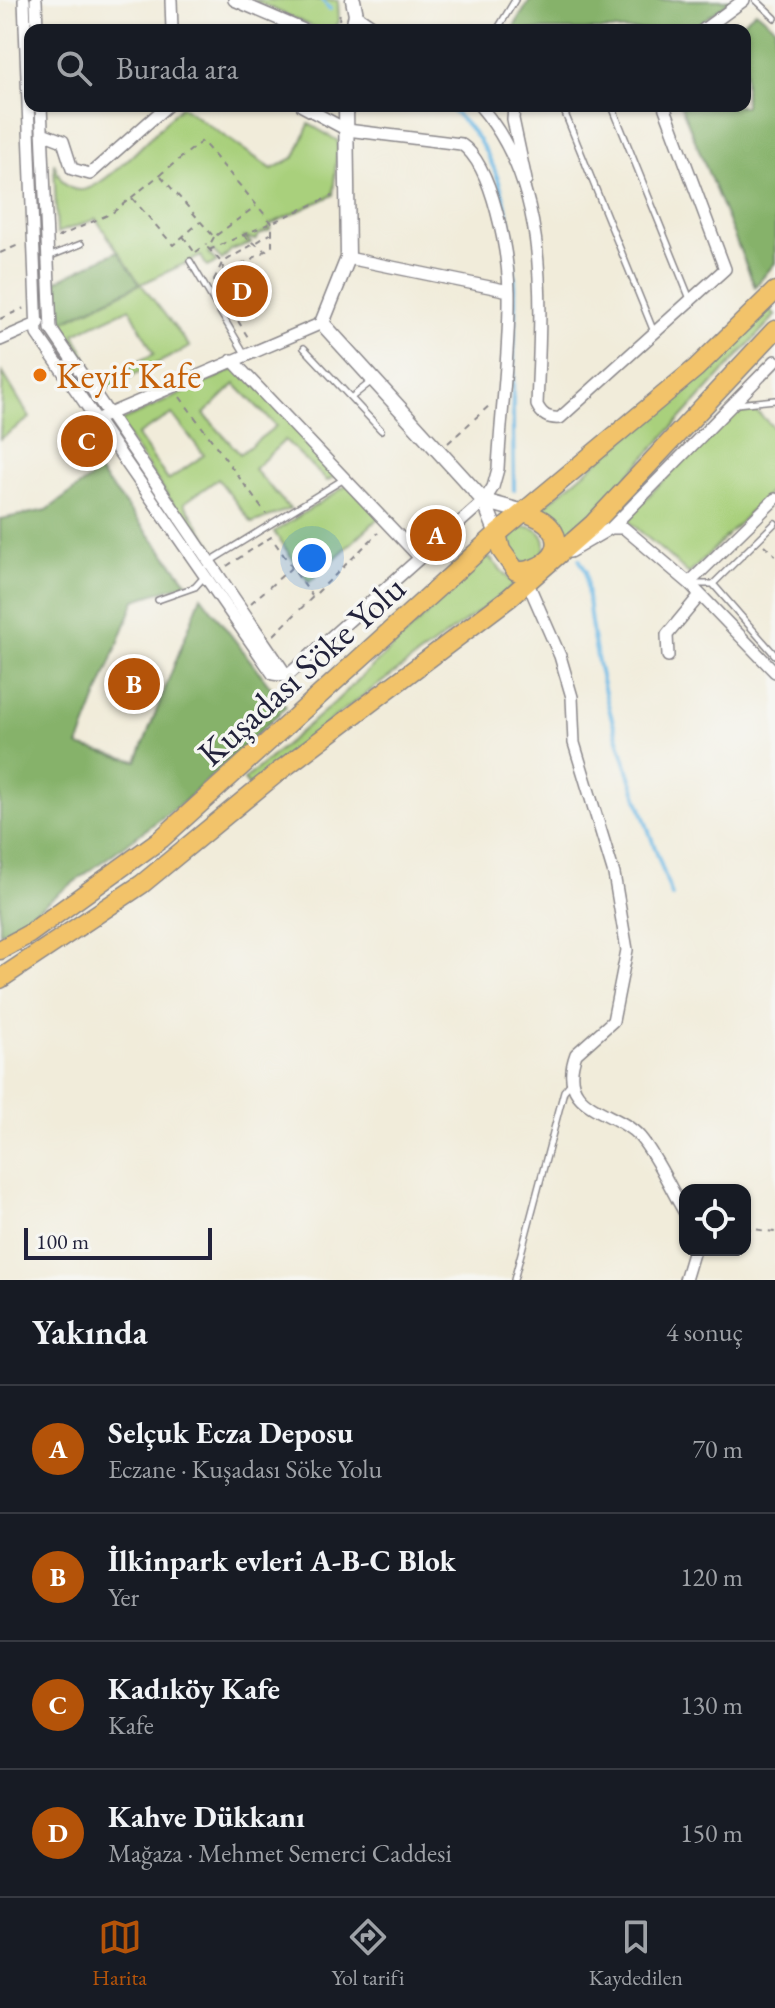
<!DOCTYPE html>
<html lang="tr">
<head>
<meta charset="utf-8">
<style>
  :root { --surface:#171b24; --page:#20242c; --text:#f1f3f6; --muted:#9ea1a6; --line:#363941; --accent:#b45309 }
  body { margin:0; font-family:"EB Garamond",serif; background:var(--page); color:var(--text) }
  .controls { position:absolute; right:24px; bottom:24px; display:grid; overflow:hidden; border-radius:16px; box-shadow:0 2px 6px #0004 }
  .controls button { width:72px; height:72px; display:grid; place-items:center; padding:0; border:0; border-bottom:2px solid var(--line); background:var(--surface); color:var(--text); font:40px sans-serif }
  .scale { position:absolute; left:24px; bottom:20px; width:188px; box-sizing:border-box; padding-left:8px; border:4px solid #22223b; border-top:0; font-size:22px; line-height:28px; white-space:nowrap; color:#22223b; -webkit-text-stroke:6px #f6f6f2; paint-order:stroke }
  .you { position:absolute; left:312px; top:558px; width:28px; height:28px; margin:-20px; border:6px solid #fff; border-radius:50%; background:#1a73e8; box-shadow:0 0 0 12px #1a73e833 }
  .badge { display:grid; place-items:center; width:52px; height:52px; border-radius:50%; background:var(--accent); color:#fff; font-size:26px; font-weight:700 }
  .pin { position:absolute; translate:-50% -50%; border:4px solid #fff; box-shadow:0 2px 8px #0006 }
  .list { margin:0; padding:0; list-style:none }
  h2 { display:flex; justify-content:space-between; align-items:center; height:104px; margin:0; padding:0 32px; font-size:34px }
  h2 small { font-size:26px; font-weight:400; color:var(--muted) }
  .list li { display:grid; grid-template-columns:52px 1fr auto; gap:24px; align-items:center; box-sizing:border-box; height:128px; padding:0 32px; border-top:2px solid var(--line) }
  .list b { display:block; font-size:30px; white-space:nowrap }
  .list p { margin:0; font-size:26px; white-space:nowrap; color:var(--muted) }
  .list em { font-size:26px; font-style:normal; color:var(--muted) }
  .icon { flex:none; width:44px; height:44px; fill:none; stroke:currentColor; stroke-width:2; stroke-linecap:round; stroke-linejoin:round }
  .map { position:relative; flex:none; width:775px; height:1280px; overflow:hidden }
  .search { position:absolute; background:var(--surface); box-shadow:0 2px 6px #0004; left:24px; right:24px; top:24px; height:88px; display:flex; align-items:center; gap:20px; box-sizing:border-box; padding:0 28px; border-radius:16px; color:var(--muted); font-size:30px }
  .sheet { height:616px; background:var(--surface) }
  nav { display:flex; justify-content:space-around; align-items:center; box-sizing:border-box; height:112px; border-top:2px solid var(--line); background:var(--surface); font-size:22px; color:var(--muted) }
  nav a { display:grid; justify-items:center; gap:4px }
  nav .on { color:var(--accent) }
  .map>svg:first-child { display:block }
</style>
</head>
<body>
<div class="map">
<svg width="775" height="1280" viewBox="0 0 775 1280">
  <rect width="100%" height="100%" fill="#f6f6f2"/>
  <filter id="ink" filterUnits="userSpaceOnUse"><feTurbulence type="fractalNoise" baseFrequency=".0125" numOctaves="2"/><feDisplacementMap in="SourceGraphic" scale="16" xChannelSelector="R" yChannelSelector="G"/><feConvolveMatrix kernelMatrix="1 2 1 2 8 2 1 2 1" color-interpolation-filters="sRGB"/></filter>
  <filter id="wash" filterUnits="userSpaceOnUse"><feTurbulence type="fractalNoise" baseFrequency=".006" numOctaves="4" result="noise"/><feDisplacementMap in="SourceGraphic" scale="32" xChannelSelector="R" yChannelSelector="G"/><feGaussianBlur stdDeviation="1.8" result="paint"/><feColorMatrix in="noise" values="0 0 0 0 0 0 0 0 0 0 0 0 0 0 0 0 0 1.4 0 .05"/><feComposite in="paint" operator="in"/></filter>
  <g filter="url(#wash)">
    <rect width="100%" height="100%" fill="#f1ecda"/>
    <path fill="#a9d07b" stroke="#66795b" stroke-width="2" fill-rule="evenodd" d="M253,0h85l1,22 -6,8h-13z
      M181,106l91,63 23,-12 14,-33 29,17 -5,54 -62,29 -1,6 -10,4 -4,6 -13,-3 8,6 -20,7 -9,10 -9,-9 -5,2 9,9 -10,5 -6,-11 -60,28 49,63 -92,46 -38,-58 2,-13 78,-38 -44,-65 -39,14 -3,-70c5,14 10,28 28,27 23,-1 81,-66 99,-84zM130,308l24,46 -56,27 -24,-47z
      M770,309l5,7 -186,202 -21,17 -25,-28 164,-136z
      M239,367l101,107 -13,7 -42,-41 -31,29 36,40 -38,14 -34,-44 -34,24 31,47 -8,3 -89,-130zM235,384l41,42 -36,28 -36,-40zM172,414l32,41 -36,25 -31,-45z
      M3,373l27,45 -30,21z
      M754,409l21,20v58l-86,87 -63,-55 106,-109z
      M349,484l31,33 -71,65 -35,-50z
      M509 545a18 18 0 1 1 36 0a18 18 0 1 1-36 0Z
      M488,556l27,29 -174,127 -91,75 -6,-7 90,-77z"/>
    <path fill="#86b26b" stroke="#546a53" stroke-width="2" d="M530,0h201l-41,30h-178z
      M756,11l19,16v236l-20,24 -74,-181h64v-76h-12z
      M118,251l22,33 -78,38 -6,-41z
      M99,472l89,111 -53,17 -57,146 59,15 64,-165 85,111 -101,94 -168,123 -17,9v-414l47,-9z"/>
    <g fill="none" stroke-linecap="round" stroke-linejoin="round">
      <path stroke="#6bb8e4" stroke-width="4" d="M322,0l8,9
        M446,106c82,59 69,192 67,280 -1,34 1,69 1,104
        M579,559l7,12c5,113 49,219 86,325"/>
    </g>
  </g>
  <g filter="url(#ink)">
    <g fill="none" stroke-linecap="round" stroke-linejoin="round">
      <g stroke="#8a878a" stroke-width="8">
        <path id="service" d="M756,0l19,18
          M497,30l18,-30
          M562,106l92,226
          M612,106l78,193
          M48,257l33,-13
          M190,261l55,93
          M304,348l77,82
          M352,397l20,-16
          M737,404l38,-4
          M775,523l-62,61 62,71
          M209,562l135,-83
          M694,584h19
          M158,600l37,-13 9,-10
          M514,1280l50,-189 6,-7"/>
      </g>
      <g stroke="#8a878a" stroke-width="14">
        <path id="minor" d="M24,0l13,334 236,340 14,2
          M36,0l1,30
          M171,0l1,30
          M234,0l70,30
          M356,15l22,15
          M703,30l41,-30
          M41,106l10,223 236,347
          M480,106c71,82 61,198 57,299 5,10 11,14 23,13l165,-149 -61,-163
          M514,106l-1,13 13,61
          M42,133l21,8 9,28 18,5 77,-68
          M348,258l161,33
          M0,340l39,-17
          M232,360l188,198
          M102,417l220,-94
          M611,528l164,-167
          M570,552l41,-24h13l65,55 86,89
          M527,581l33,75 12,41 2,46 40,131 13,76 -14,71 -37,33c-21,57 40,55 64,83 17,20 31,53 45,76
          M689,583l86,-84
          M668,656l-1,-21 33,-40
          M287,676l197,-175 9,-14 5,-18c3,-59 12,-119 11,-177 -1,-38 -16,-127 -48,-148l-114,-14 -45,-24
          M685,1280l9,-30"/>
      </g>
      <g stroke="#8a878a" stroke-width="17">
        <path id="tertiary" d="M352,30l4,-15 -3,-15
          M346,106l2,152 -26,65 162,178 13,33
          M484,501l40,11"/>
      </g>
      <g stroke="#8a878a" stroke-width="21">
        <path id="trunk" d="M497,534l4,16 15,21c21,2 54,-18 35,-43 -6,-8 -18,-13 -27,-16
          M0,950l29,-16 132,-95 336,-305 199,-166 79,-77
          M0,979l142,-95 135,-111 232,-175 84,-74 182,-194"/>
      </g>
      <path stroke="#8a878a" stroke-width="2" stroke-dasharray="6 6" stroke-linecap="butt" d="M333,30l6,-8 1,-13
        M161,176l53,61 42,-31
        M132,198l41,47 27,-23
        M243,235l21,15
        M183,236l12,17
        M58,237l54,-24 90,-72 70,82v24l-58,34 35,58
        M214,237l-6,11 14,15 2,10
        M209,250l123,-54
        M196,252l11,-8
        M0,253l21,-9
        M214,280l8,-17 50,-30
        M0,319l24,-11
        M123,369l5,9
        M180,397l86,117
        M448,443l43,-39
        M764,545l11,10
        M227,566l44,-29 41,59
        M251,603l40,-35
        M274,635l104,-102
        M745,1228l30,4"/>
      <use href="#service" stroke="#fff" stroke-width="5"/>
      <use href="#minor" stroke="#fff" stroke-width="11"/>
      <use href="#tertiary" stroke="#fff" stroke-width="14"/>
      <use href="#trunk" stroke="#f2c36a" stroke-width="18"/>
    </g>
  </g>
  <circle fill="#e8710a" stroke="#f6f6f2" stroke-width="3" cx="40" cy="375" r="8"/>
  <g text-anchor="middle" stroke-width="7" stroke-linejoin="round" paint-order="stroke">
    <g font-size="36" fill="#c56008" stroke="#f6f6f2" text-anchor="start">
      <text x="56" y="388">Keyif Kafe</text>
    </g>
    <g font-size="36" fill="#22223b" stroke="#f6f6f2">
      <text transform="translate(301 670) rotate(-42)" y="13">Kuşadası Söke Yolu</text>
    </g>
  </g>
</svg>
<div class="controls">
<button><svg class="icon" aria-label="locate" viewBox="0 0 24 24"><circle cx="12" cy="12" r="6"/><path d="M12 2v4M12 18v4M2 12h4M18 12h4"/></svg></button>
</div>
<div class="scale">100 m</div>
<div class="you"></div>
<div class="pin badge" style="left:436px;top:535px">A</div>
<div class="pin badge" style="left:134px;top:684px">B</div>
<div class="pin badge" style="left:87px;top:441px">C</div>
<div class="pin badge" style="left:242px;top:291px">D</div>
<div class="search"><svg class="icon" aria-label="search" viewBox="0 0 24 24"><circle cx="10" cy="10" r="6"/><path d="M15 15l6 6"/></svg>Burada ara</div>
</div>
<section class="sheet">
<h2>Yakında<small>4 sonuç</small></h2>
<ul class="list">
<li><span class="badge">A</span><div><b>Selçuk Ecza Deposu</b><p>Eczane · Kuşadası Söke Yolu</p></div><em>70 m</em></li>
<li><span class="badge">B</span><div><b>İlkinpark evleri A-B-C Blok</b><p>Yer</p></div><em>120 m</em></li>
<li><span class="badge">C</span><div><b>Kadıköy Kafe</b><p>Kafe</p></div><em>130 m</em></li>
<li><span class="badge">D</span><div><b>Kahve Dükkanı</b><p>Mağaza · Mehmet Semerci Caddesi</p></div><em>150 m</em></li>
</ul>
</section>
<nav>
<a class="on"><svg class="icon" aria-label="map" viewBox="0 0 24 24"><path d="M3 6l6-2 6 2 6-2v14l-6 2-6-2-6 2zM9 4v14M15 6v14"/></svg>Harita</a>
<a><svg class="icon" aria-label="directions" viewBox="0 0 24 24"><path d="M12 3l9 9-9 9-9-9zM9 14v-3h6M13 9l2 2-2 2"/></svg>Yol tarifi</a>
<a><svg class="icon" aria-label="saved" viewBox="0 0 24 24"><path d="M7 4h10v16l-5-4-5 4z"/></svg>Kaydedilen</a>
</nav>
</body>
</html>
